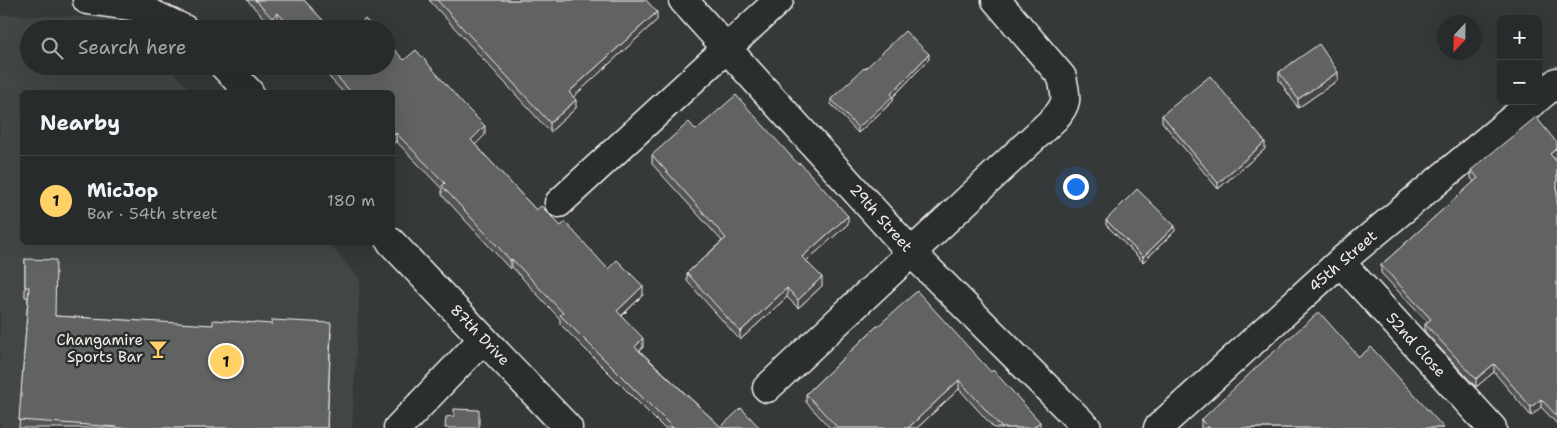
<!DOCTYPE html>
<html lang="en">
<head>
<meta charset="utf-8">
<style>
  :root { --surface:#282b2b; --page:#303333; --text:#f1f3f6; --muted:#a5a7a9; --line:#444747; --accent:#ffd166 }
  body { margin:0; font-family:"Shantell Sans",sans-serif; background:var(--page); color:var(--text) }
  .controls { position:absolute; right:15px; top:15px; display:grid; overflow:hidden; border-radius:8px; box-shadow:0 5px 20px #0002 }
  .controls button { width:45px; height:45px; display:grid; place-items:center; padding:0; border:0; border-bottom:1px solid var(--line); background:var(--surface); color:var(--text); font:25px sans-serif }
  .compass { position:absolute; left:1437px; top:15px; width:45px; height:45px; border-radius:50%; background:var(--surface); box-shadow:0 5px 20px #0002; rotate:202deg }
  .you { position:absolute; left:1075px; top:186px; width:18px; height:18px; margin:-12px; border:4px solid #fff; border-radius:50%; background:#1a73e8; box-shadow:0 0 0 8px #1a73e833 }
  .badge { display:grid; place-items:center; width:32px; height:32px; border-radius:50%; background:var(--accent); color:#111; font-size:16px; font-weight:700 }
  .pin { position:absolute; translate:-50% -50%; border:2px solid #fff; box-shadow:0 1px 5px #0006 }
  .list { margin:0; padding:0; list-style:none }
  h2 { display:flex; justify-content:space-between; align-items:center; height:65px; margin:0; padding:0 20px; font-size:21px }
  h2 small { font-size:16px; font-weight:400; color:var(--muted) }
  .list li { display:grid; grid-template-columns:32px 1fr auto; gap:15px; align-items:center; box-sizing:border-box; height:90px; padding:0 20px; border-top:1px solid var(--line) }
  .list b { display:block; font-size:19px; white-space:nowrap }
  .list p { margin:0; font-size:16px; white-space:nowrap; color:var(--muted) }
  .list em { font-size:16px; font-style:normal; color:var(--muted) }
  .icon { flex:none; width:28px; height:28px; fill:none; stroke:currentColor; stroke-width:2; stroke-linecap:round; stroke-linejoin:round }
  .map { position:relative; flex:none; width:1557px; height:428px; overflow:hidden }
  .search { position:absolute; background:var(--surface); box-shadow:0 5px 20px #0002; left:20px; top:20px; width:375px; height:55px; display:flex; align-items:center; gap:12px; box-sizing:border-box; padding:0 18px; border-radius:28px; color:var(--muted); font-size:19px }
  .panel { position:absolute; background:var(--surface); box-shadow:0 5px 20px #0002; left:20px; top:90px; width:375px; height:155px; border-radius:8px }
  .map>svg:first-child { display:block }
</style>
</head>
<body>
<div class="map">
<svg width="1557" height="428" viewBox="0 0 1557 428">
  <rect width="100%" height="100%" fill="#363939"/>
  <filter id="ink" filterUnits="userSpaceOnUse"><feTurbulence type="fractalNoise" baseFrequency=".02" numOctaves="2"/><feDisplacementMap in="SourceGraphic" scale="10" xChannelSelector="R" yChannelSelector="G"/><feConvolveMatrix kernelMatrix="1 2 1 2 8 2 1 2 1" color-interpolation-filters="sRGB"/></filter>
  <g filter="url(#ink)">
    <path fill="#434645" d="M0,15l124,3 10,11h-105v37h139l24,26h-170v150l306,1 32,36 -8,149h-352z"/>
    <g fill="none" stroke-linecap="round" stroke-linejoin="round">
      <g stroke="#f4f1e8" stroke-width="31">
        <path id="minor" d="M87,0l50,7 47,22
          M683,0l228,252 176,176
          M224,66l25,26
          M1538,98l19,-16
          M559,203l220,-203
          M391,242l177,186
          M1340,262l152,166
          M767,388l288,-270c14,-16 11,-21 7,-41l-66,-77
          M398,428l85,-89
          M1158,428l182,-166 194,-161"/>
      </g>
      <use href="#minor" stroke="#2a2d2e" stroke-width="28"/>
    </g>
    <path fill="#535554" stroke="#f4f1e8" d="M247,0h57l27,29h-47l-6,-7 -6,5z
      M429,0h217l11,20 -84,77 3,11 -26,24z
      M929,59l-36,38v4l-35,32 -27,-29v-5l34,-30z
      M404,60l81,75 -10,10 61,65 25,16 47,43 35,26 -21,21 21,31 -3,4 81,76 39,1h-96l-104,-104v-5l-48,-52 -2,2 -68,-74v-6l-46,-48 -4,-49h-49l-24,-26h67z
      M1279,72l59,8 -40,28 -19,-28z
      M1162,115l103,34 -47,40 -56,-67z
      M696,130l152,94 -42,37 16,25 -24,22 -11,-11 -47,43 -53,-59v-8l35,-32 -70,-77v-9z
      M1554,158l3,4v262l-16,-17 -10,9 -37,-44 -18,15 -51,-55v-8l2,-2 -46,-49v-8l93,-83 -3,-4v-8z
      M1106,220l69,11 -32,31 -37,-37z
      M25,259l30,57 276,17 -4,95h-308l9,-131h-3z
      M877,326l163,102h-46l-35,-39 -42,39h-87l-24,-26v-8z
      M1359,357l85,71h-243v-8z"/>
    <path fill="#444545" stroke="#f4f1e8" d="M657,12v8l-88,81v-9z
      M278,13v9l-6,5v-9z
      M929,54v5l-36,38v4l-35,32v-5z
      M1338,72v8l-40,28v-9z
      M576,100v8l-26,24v-9z
      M485,126v9l-14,14v-9z
      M396,133v8l-4,4v-9z
      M1265,142v7l-47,40v-6z
      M1557,148v8l-7,6v-8z
      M848,216v8l-46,41v-8z
      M1175,226v5l-32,31v-5z
      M512,259v8l-2,2v-9z
      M822,277v9l-24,22v-8z
      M643,286v9l-26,25v-9z
      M787,288v9l-47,43v-8z
      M643,338v9l-8,8v-8z
      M1494,364v8l-18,15v-8z
      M959,380v9l-42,39h-9z
      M1541,399v8l-10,9v-9z
      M1040,422v6h-7z"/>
    <path fill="#616362" stroke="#f4f1e8" d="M255,0h49l27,29h-39l-14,-16 -6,5z
      M437,0h209l11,12 -88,80 7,8 -26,23z
      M365,19l10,10h-21z
      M905,31l24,23 -38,40 2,2 -35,32 -27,-29 33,-31 1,1z
      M386,41l18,19 12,-10 47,54 22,22 -14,14 65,70 5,-4 20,20 4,-4 43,47 9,-9 26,26 -26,25 26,27 -8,9 86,80 20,-19 19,20h-87l-113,-113 3,-2 -51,-54 -2,1 -68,-74 3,-3 -49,-50 -4,3v-44h-41l-24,-26h59z
      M1319,44l19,28 -40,27 -19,-27z
      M1210,76l55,66 -47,41 -56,-68z
      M736,95l62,69 2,-1 48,53 -46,41 20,20 -24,23 -11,-12 -47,44 -53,-59 39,-35 -74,-83 37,-33 7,8z
      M1536,117l21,26v5l-7,6 7,8v254l-16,-17 -10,8 -37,-43 -18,15 -51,-55 6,-5 -50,-54 97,-87 -7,-8z
      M1137,189l38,37 -32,31 -37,-37z
      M25,259l31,1 -1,56 158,9v-5l59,4v-4l59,3 -4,105h-210v-1l-98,-7 10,-133h-4z
      M917,291l74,81 2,-2 47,52 -7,6h-31l-43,-48 -51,48h-70l-32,-34 71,-68v1z
      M1319,312l40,45 12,-10 73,81h-235l-8,-8 59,-56z
      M454,409l25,1v18h-34l1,-11 8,-1z"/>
  </g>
  <defs>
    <g id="bar-bare" transform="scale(1.5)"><path d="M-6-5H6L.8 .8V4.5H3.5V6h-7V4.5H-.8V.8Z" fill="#ffd166" stroke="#2a2d2e" stroke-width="2.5" paint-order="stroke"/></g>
  </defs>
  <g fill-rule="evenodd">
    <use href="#bar-bare" x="158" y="349"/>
  </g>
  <g text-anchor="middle" stroke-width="5" stroke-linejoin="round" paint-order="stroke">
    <g font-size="15" fill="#f4f1e8" stroke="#2a2d2e">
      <text transform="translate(881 218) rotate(48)" y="5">29th Street</text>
      <text transform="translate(1343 261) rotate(-41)" y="5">45th Street</text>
      <text transform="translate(480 335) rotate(46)" y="5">87th Drive</text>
      <text transform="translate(1416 345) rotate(48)" y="5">52nd Close</text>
    </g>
    <g font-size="15" fill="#f4f1e8" stroke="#2a2d2e" text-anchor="end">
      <text x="143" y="345">Changamire<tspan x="143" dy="17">Sports Bar</tspan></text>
    </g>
  </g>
</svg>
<div class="controls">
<button>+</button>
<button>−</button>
</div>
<svg class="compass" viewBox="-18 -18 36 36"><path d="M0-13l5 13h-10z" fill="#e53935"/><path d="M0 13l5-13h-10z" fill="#a5a7a9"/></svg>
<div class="you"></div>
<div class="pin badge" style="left:226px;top:361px">1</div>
<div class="search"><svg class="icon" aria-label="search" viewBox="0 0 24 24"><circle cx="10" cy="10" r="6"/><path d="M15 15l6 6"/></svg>Search here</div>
<section class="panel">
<h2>Nearby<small></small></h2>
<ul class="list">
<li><span class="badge">1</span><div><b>MicJop</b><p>Bar · 54th street</p></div><em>180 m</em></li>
</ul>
</section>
</div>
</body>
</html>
